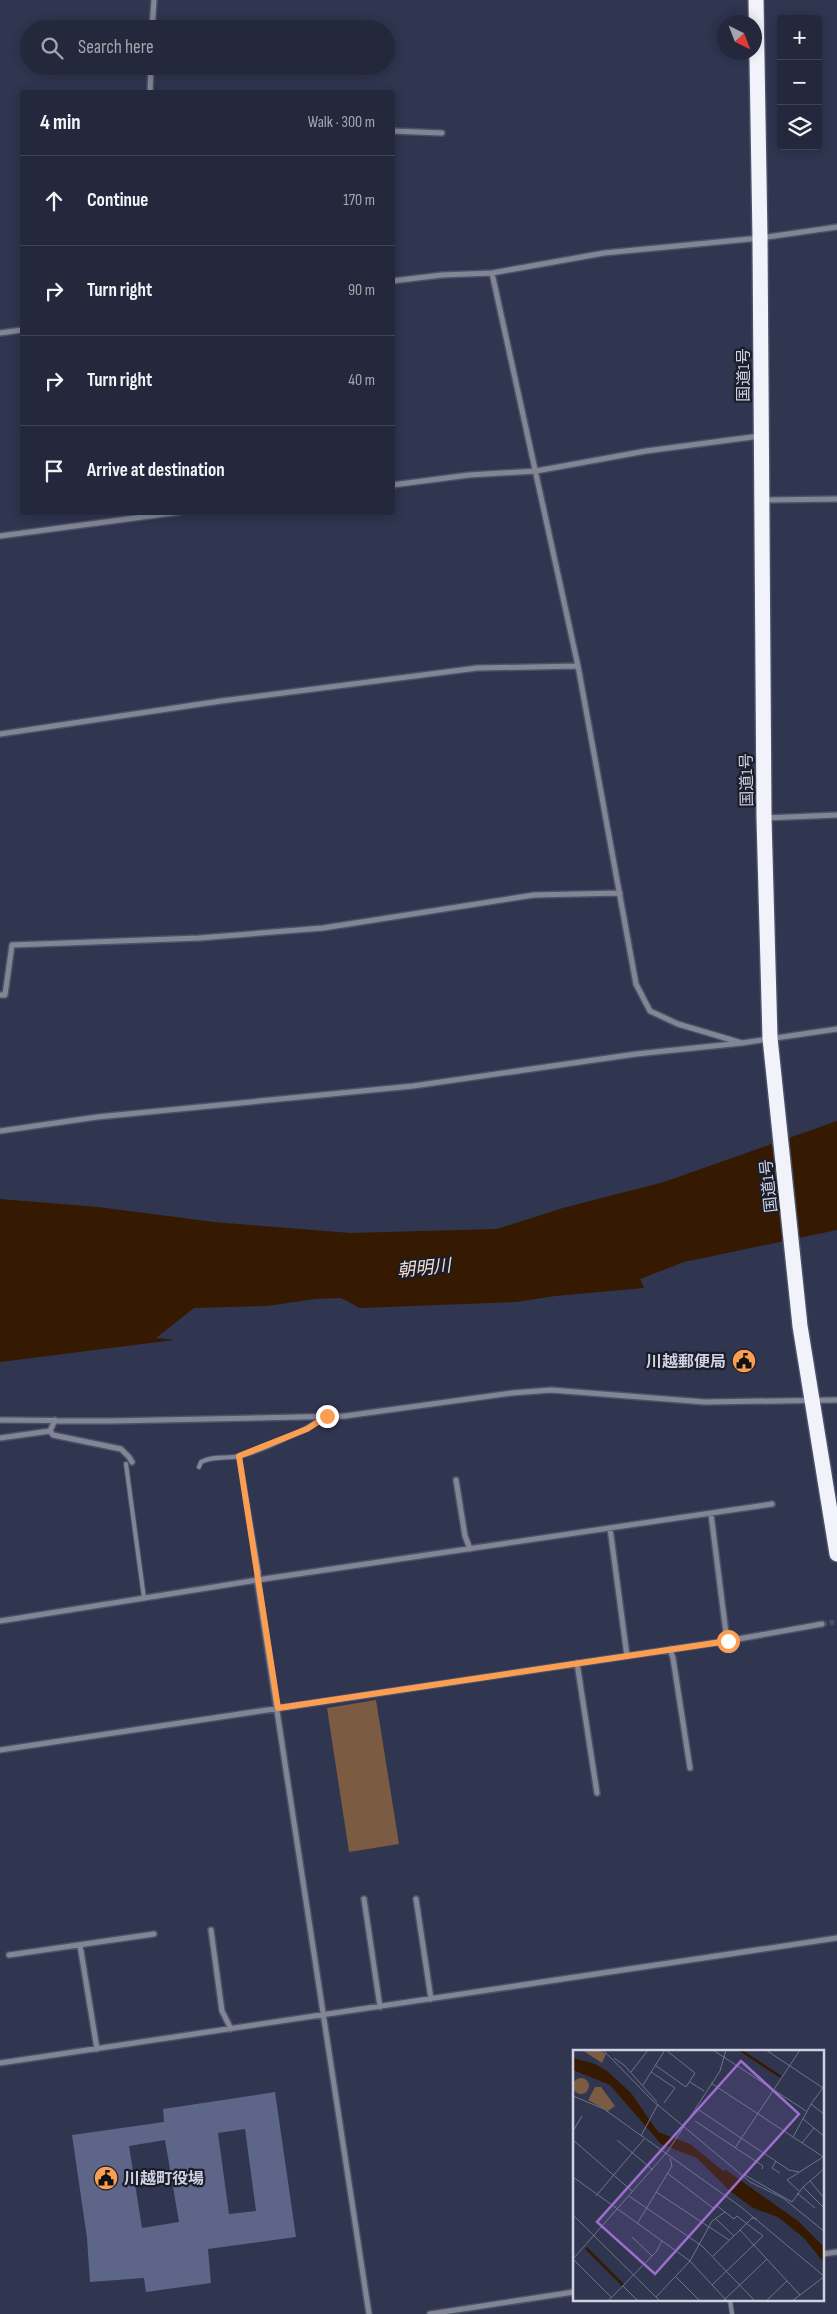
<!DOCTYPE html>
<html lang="en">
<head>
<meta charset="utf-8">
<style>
  :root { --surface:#24283c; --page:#303447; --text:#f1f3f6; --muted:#a3a6af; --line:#414456 }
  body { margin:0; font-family:"Sofia Sans Condensed","Noto Sans JP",sans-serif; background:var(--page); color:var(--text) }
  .controls { position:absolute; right:15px; top:15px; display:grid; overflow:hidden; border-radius:5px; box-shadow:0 2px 12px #0003 }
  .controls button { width:45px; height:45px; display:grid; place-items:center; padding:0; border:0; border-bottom:1px solid var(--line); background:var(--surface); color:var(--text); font:25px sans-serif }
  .compass { position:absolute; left:717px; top:15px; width:45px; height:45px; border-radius:50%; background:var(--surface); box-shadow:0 2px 12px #0003; rotate:138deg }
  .stop { position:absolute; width:15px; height:15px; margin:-11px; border:4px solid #fb9e51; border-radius:50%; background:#fff }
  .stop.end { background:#fb9e51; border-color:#fff; box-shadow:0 1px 5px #0008 }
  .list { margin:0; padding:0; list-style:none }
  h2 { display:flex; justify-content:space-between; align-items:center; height:65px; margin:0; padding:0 20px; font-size:21px }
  h2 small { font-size:16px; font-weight:400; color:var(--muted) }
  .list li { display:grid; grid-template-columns:32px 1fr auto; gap:15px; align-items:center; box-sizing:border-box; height:90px; padding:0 20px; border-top:1px solid var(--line) }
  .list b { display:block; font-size:19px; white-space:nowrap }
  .list em { font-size:16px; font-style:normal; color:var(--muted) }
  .icon { flex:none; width:28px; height:28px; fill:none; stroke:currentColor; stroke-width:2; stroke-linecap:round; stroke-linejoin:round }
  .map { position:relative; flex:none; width:837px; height:2314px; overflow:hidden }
  .search { position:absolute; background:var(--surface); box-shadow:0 2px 12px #0003; left:20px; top:20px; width:375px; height:55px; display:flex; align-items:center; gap:12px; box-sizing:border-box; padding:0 18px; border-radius:28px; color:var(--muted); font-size:19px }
  .panel { position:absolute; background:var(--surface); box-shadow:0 2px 12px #0003; left:20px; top:90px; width:375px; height:425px; border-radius:5px }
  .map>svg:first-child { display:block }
</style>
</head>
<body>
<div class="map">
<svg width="837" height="2314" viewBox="0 0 837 2314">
  <rect width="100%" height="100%" fill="#303550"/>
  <path fill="#7b5b42" d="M376,1700l23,144 -50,8 -22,-144z"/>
  <path fill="#351901" d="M837,1121v109l-153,32 -44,17 4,9 -89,8 -39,6 -156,6 -19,-10 -26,1 -48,7 -73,2 -38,30 18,2 -174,22v-163l98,8 116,15 136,11 147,-4 66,-21 101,-26z"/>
  <path fill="#5d6589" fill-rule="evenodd" d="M275,2092l21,145 -88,12 3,34 -65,9 -2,-14 -54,4 -3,-44 -15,-103 92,-13 -1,-13zM245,2129l11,82 -27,3 -11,-81zM165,2140l14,82 -37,6 -13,-82z"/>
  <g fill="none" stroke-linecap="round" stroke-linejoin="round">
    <path stroke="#484d66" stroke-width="5" stroke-dasharray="5 2.5" stroke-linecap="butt" d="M822,1624l15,-2"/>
    <g stroke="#4c516a" stroke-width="6">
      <path id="lane" d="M239,1456l20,117 -2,7
        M126,1464l18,134
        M199,1467l2,-5c13,-7 26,-3 39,-6 24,-6 64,-25 85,-39
        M730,2300l2,14"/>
    </g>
    <g stroke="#4c516a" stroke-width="8">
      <path id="street" d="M152,29l2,-29
        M150,92l1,-26
        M392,131l50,2
        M492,273l86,393 58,318 14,27 28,13 64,19
        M392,281l50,-6 50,-2 112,-20 156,-15 77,-11
        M0,333l22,-3
        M392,485l77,-10 67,-4 110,-20 114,-15
        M765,500l72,-1
        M0,536l180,-24
        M0,734l221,-33 256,-33 101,-2
        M765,818l72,-3
        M0,995h5l7,-50 187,-7 124,-10 211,-33 86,-2
        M0,1131l97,-14 316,-31 223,-32 106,-11 95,-14
        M0,1420l110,1 235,-5 167,-23 39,-3 154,12 132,-2
        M50,1431l3,4 68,14 8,8 3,5
        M0,1438l50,-7 5,-11
        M456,1480l9,56 5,13
        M711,1514l16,127
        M610,1528l17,128
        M257,1580l112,734
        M0,1621l257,-41 515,-76
        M670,1649l3,9 17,110
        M577,1663l20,130
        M0,1750l727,-109 95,-17
        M364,1899l16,108
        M416,1899l15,100
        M211,1930l11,81 9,18
        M80,1945l17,104
        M9,1955l145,-21
        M0,2063l837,-125
        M823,2254l14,-2
        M430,2314l144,-22"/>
    </g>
    <g stroke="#4c516a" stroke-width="18">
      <path id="highway" d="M756,0l4,238 4,580 6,220 30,288 37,228"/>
    </g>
    <use href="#lane" stroke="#828694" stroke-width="4"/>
    <use href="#street" stroke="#828694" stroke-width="5"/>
    <use href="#highway" stroke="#f2f3fa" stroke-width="15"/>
  </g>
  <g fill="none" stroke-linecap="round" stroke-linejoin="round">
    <path stroke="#fb9e51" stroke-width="6" d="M327,1416l-20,13 -68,27 39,252 450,-67"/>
  </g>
  <defs>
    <g id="civic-disc" transform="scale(1.25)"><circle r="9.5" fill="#fb9e51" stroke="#1b1e2a"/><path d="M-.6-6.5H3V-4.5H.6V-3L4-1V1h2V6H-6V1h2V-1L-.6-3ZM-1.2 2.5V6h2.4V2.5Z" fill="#111"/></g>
  </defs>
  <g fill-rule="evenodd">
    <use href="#civic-disc" x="744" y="1361"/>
    <use href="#civic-disc" x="106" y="2178"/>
  </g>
  <g text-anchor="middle" stroke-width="4.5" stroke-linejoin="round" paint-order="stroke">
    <g font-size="16" fill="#ced2e3" stroke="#1b1e2a">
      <text transform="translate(743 375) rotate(-90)" y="6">国道1号</text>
      <text transform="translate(746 780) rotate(-91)" y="6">国道1号</text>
      <text transform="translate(768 1186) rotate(-96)" y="6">国道1号</text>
    </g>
    <g font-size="16" font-weight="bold" fill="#ced2e3" stroke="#1b1e2a" text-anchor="end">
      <text x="726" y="1367">川越郵便局</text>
      <text x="124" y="2184" text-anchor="start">川越町役場</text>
    </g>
    <g font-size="18" font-style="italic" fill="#f7dfce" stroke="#1b1e2a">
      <text transform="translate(424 1268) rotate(-6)" y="6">朝明川</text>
    </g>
  </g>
  <g transform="translate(573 2050)">
    <rect width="251" height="251" fill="#303550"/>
    <path d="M9,0h18l6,4 -4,9zM0 36a8 8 0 1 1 16 0a8 8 0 1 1-16 0ZM22,37h6l14,19 -7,5 -20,-11z" fill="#7b5b42"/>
    <path d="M0,8l22,6 12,7 24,22 27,39 32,12 33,27 3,-1 72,51 26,26v16l-20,-25 -26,-21 -25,-9 -23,-17 -33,-33 -36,-14 -51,-59 -37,-15z" fill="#351901"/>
    <path fill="none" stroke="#351901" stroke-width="2.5" d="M167,0l41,27M13,198l37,37"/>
    <path fill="none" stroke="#6f748b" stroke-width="1" d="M30,0l49,50 98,82 33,16 42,34M140,0l93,61M193,0l57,38M41,8l10,7 33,37M82,15l31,22 9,-14 -29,-23M58,22l17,-22M78,22l24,16 -11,15M117,32l14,9M138,33l114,75M70,35l22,-35M0,46l31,13 137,98 84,70M238,54l14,-19M126,60l90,60 10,2M230,69l22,18M122,71l68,45 -1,3M0,81l9,-15M68,86l17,-32M220,87l18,-33 14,11M0,90l59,51M44,90l36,30M229,93l12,-15M162,98l65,-98M203,111l-4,7 8,5M94,123l46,35 3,-3 18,14 3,-3 26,20 -51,49M170,124l49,28 11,-15 22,-19M0,127l117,84 37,40M237,131l15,18M230,137l22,22M226,141l-12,-11 36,-23M83,142l73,48M224,143l18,15M23,146l48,-57M56,146l73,50 53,55M0,165l87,86M143,169l18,17M64,174l35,-58 -2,-8M167,180l12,-12 5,1M59,187l20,19M140,206l27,-26 60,65M0,209l38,38M0,209l95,-108 52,-80 6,-21M103,227l24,24M50,236l15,15M83,247l34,-36 22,-40 13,-9M35,251l48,-49 6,-11M150,251l44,-42M193,251l21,-20M219,251l33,-25"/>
    <path fill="#9c6ecd" fill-opacity="0.15" stroke="#9c6ecd" stroke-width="2.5" d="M168,11l58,53 -144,160 -58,-52z"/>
    <rect width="251" height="251" fill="none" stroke="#ced2e3" stroke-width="2.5"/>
  </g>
</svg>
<div class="controls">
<button>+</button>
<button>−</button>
<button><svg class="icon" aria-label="layers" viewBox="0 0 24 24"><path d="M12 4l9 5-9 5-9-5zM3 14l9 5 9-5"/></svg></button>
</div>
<svg class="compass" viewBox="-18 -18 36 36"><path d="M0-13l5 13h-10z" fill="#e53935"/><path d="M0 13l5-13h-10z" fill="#a3a6af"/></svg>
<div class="stop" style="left:728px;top:1641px"></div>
<div class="stop end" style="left:327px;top:1416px"></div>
<div class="search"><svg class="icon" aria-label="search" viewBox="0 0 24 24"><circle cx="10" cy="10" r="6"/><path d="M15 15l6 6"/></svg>Search here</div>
<section class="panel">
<h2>4 min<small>Walk · 300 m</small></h2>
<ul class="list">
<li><svg class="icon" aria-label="ahead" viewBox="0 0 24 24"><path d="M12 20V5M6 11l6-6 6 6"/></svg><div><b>Continue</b></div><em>170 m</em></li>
<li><svg class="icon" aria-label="right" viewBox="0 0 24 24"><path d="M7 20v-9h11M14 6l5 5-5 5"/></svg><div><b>Turn right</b></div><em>90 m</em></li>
<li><svg class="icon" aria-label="right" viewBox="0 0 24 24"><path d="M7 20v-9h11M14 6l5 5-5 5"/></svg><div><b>Turn right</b></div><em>40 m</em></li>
<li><svg class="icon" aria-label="arrive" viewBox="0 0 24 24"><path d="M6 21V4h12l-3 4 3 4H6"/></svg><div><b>Arrive at destination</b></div></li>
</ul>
</section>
</div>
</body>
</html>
